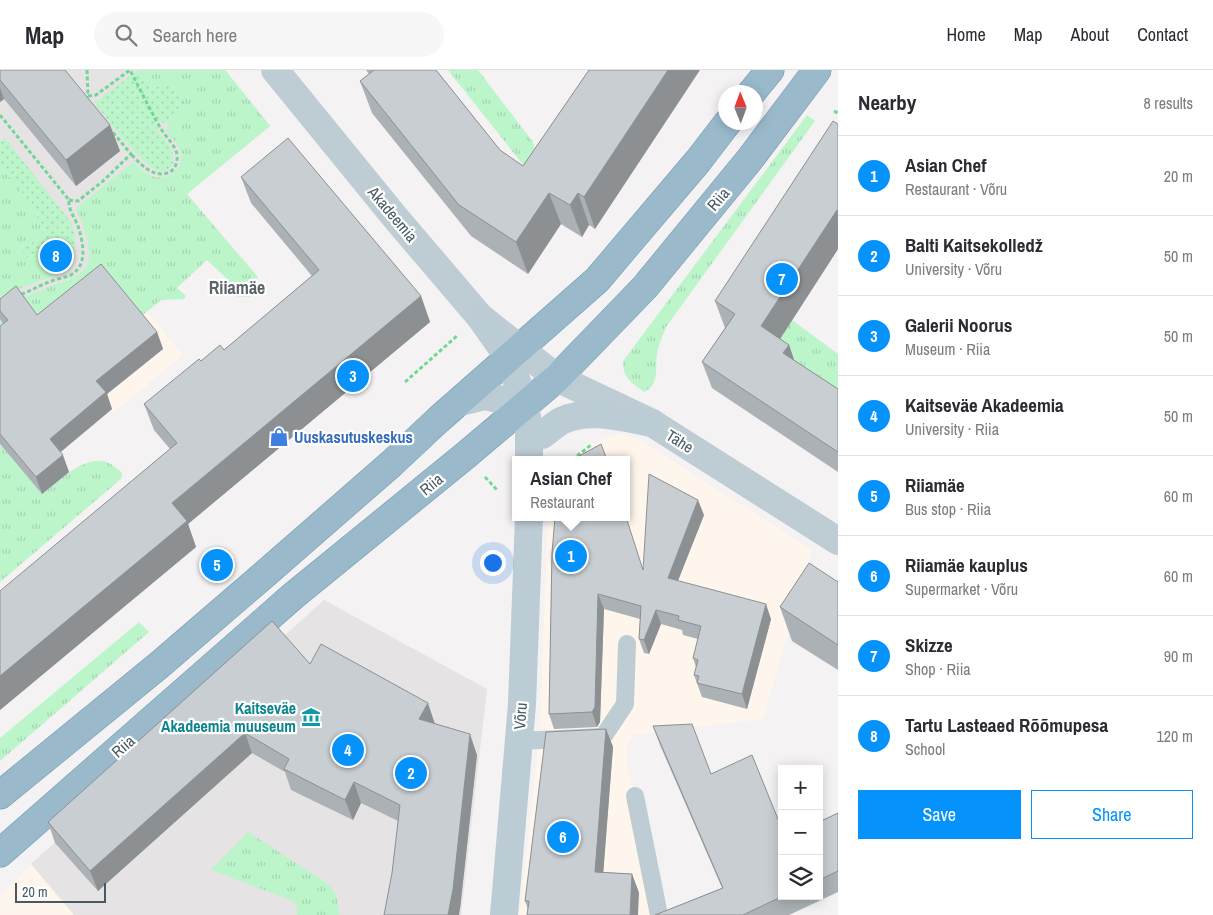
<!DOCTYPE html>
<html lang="en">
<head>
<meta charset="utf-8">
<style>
  :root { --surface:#fff; --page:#f7f7f7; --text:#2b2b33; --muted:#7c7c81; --line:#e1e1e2; --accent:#0593fb }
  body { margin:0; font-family:"Archivo Narrow",sans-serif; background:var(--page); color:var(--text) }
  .controls { position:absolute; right:15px; bottom:15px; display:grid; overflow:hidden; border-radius:0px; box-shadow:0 2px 12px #0003 }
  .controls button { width:45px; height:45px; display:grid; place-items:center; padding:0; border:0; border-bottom:1px solid var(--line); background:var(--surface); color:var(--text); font:25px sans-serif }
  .compass { position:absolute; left:718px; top:15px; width:45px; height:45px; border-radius:50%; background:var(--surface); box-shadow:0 2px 12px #0003; rotate:359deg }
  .scale { position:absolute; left:15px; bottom:12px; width:91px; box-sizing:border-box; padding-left:5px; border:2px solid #475962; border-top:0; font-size:14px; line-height:18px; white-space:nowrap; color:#475962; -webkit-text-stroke:4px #fff; paint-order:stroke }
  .you { position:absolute; left:492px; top:492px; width:18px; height:18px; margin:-12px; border:4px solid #fff; border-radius:50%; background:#1a73e8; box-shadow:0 0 0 8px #1a73e833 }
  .badge { display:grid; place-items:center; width:32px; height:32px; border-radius:50%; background:var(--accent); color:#fff; font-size:16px; font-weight:700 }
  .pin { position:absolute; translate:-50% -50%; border:2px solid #fff; box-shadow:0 1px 5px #0006 }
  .popup { position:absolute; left:512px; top:386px; width:118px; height:65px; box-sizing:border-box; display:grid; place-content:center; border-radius:0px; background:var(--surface); filter:drop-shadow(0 1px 4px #0005); font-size:16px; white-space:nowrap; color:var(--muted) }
  .popup b { font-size:19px; color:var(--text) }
  .popup::after { content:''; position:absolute; left:50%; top:100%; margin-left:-10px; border:10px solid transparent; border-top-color:var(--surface) }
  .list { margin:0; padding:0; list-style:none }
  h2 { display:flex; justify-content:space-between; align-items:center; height:65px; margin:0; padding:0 20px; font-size:21px }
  h2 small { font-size:16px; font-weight:400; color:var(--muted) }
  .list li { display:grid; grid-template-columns:32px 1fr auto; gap:15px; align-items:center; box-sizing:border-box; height:80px; padding:0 20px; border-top:1px solid var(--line) }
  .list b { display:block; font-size:19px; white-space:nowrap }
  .list p { margin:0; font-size:16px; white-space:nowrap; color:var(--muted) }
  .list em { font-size:16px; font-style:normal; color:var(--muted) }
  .actions { display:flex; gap:10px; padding:15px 20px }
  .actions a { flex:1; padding:11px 0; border:1px solid var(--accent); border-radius:0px; text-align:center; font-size:18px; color:var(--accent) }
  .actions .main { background:var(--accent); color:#fff }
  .icon { flex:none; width:28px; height:28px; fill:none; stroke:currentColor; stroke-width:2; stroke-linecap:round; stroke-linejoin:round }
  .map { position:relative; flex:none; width:838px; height:845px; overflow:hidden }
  header { display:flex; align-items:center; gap:30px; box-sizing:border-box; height:70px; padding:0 25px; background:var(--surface); border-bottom:1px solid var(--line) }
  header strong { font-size:24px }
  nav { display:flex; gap:28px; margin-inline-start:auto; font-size:18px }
  .search { width:350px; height:45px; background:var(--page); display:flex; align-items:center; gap:12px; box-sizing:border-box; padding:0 18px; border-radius:28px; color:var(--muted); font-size:19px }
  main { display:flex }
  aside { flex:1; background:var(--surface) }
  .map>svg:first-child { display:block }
</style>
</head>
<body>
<header>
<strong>Map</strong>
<div class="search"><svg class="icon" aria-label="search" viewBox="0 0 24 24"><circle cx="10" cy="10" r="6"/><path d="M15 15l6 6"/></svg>Search here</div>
<nav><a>Home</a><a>Map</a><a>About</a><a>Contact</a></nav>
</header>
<main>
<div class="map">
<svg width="838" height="845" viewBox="0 0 838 845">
  <defs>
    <pattern id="grass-tufts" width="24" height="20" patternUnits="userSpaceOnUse" patternTransform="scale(1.25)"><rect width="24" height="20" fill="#bdf5cb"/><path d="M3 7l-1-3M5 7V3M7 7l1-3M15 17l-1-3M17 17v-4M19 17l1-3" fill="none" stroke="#a4d4b1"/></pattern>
    <pattern id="park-dots" width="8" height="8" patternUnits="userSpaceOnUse" patternTransform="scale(1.25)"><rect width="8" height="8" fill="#bdf5cb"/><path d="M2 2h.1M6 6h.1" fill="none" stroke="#a4d4b1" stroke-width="1.8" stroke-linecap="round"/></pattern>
  </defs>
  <rect width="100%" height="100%" fill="#f4f2f2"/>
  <path fill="#fef6ec" d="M106,191l77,94 -69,57 -14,-18z
    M622,363l18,7 172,110 -49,169 -130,16 -6,11v21l8,29 24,119h-139l20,-187 8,-211h78v-57h-54l21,-17z
    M31,794l43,51h-74v-18z"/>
  <path fill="#e5e3e4" d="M0,0h225l45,56 -270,221z
    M324,530l163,89 -26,226h-387l-43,-51z"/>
  <path fill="url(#grass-tufts)" d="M140,0h85l45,56 -83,68 70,82 1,13 -8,8h-13l-4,-2 -7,-17 -19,-18 -30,28 9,8 -2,3 -23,1 -23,19 -138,28v-27l10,12 12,-33 3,-2c9,-3 17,-7 26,-11 25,-9 45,-13 36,-47 -3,-10 -5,-20 -11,-29l2,-3 55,-45c6,5 12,12 19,14 14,6 32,-7 29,-22 -2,-10 -10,-16 -15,-24l2,-5 12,-12 -16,-28 -11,4z
    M448,0h30l55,72 3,10 -12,14z
    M807,45l8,6 -149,206c-3,9 -8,18 -9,27 -2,14 3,31 -13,38 -13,-10 -21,-13 -21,-31z
    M0,96l33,39 12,33 -23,8 2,11 22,-6 12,17 5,1v3l-5,2 -35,13 -14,8 -9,2z
    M792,250l46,34v55l-67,-57z
    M0,374l42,50c18,-14 50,-47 73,-27 5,4 9,5 6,12l-121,103z
    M139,552l10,10 -149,129v-23z
    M248,762l77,50c13,11 13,17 14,33h-42v-7l-4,-7 -82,-31z"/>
  <path fill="url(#park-dots)" d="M138,0h2l12,19c5,-2 11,-5 17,-5 11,1 17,17 12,26 -2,5 -7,9 -11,13h-6l-7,-3 -2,3c5,15 22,24 18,41 -3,5 -7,8 -13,7 -17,-3 -53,-53 -66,-68z
    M5,68l66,84c6,14 7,35 -4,46h-9l-12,-17 -22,7 -2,-12 23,-8 -12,-33 -33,-39v-24z"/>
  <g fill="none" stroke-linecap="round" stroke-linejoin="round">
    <g stroke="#7098b1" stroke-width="29">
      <path id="trunk" d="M752,22l18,-22
        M0,725l158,-129 100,-86 133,-116 47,-44 159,-140 101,-119 30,-39
        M0,783l293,-257 173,-141 91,-77 88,-91 105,-128 67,-89"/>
    </g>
    <path stroke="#71d796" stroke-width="3" stroke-dasharray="4 2.5" stroke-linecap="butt" d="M87,0l1,27
      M88,26l8,-1 34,-25c10,19 20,40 31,59 5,8 15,17 16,26 1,7 -2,14 -7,17 -16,7 -29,-7 -39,-18
      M834,41l4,2
      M0,45l69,85c-1,10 7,19 10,29 4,15 9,36 -8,46 -7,3 -15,4 -22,7 -10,4 -19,9 -29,13
      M69,130l9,1 25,-20 28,-27 -20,-24
      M405,312l53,-47
      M572,390l19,-15
      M485,407l13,14"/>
    <path stroke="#beccd3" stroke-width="18" d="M518,671l85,-4 22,-33 2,-60
      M635,726l24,119"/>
    <path stroke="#beccd3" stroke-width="28" d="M275,0l119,146 86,101 77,61 95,45 186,118"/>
    <path stroke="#bcccd5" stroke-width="28" d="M480,247l29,41 16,47 4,25v30
      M457,333l28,-7 18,4 16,10 8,16
      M542,365c6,-4 12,-10 19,-14 29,-13 61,-4 91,2
      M504,845l18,-211 7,-187"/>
    <use href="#trunk" stroke="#9abacc" stroke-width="28"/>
  </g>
  <path fill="#acb1b5" d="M0,0l110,55 10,26 -44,35 -72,-87 -4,3z
    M366,0h70l64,80 23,16 66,-96 6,159 -6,-4 -7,12 -21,-13 -33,50 -57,-38 -99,-123 -12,-32 9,-7z
    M838,54v125l-58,90 9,6 5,15 44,29v83l-126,-84 -10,-26 23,-34 -10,-27z
    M241,107l180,119 9,26 -242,202 8,23 -196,163 170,-261 -16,-19 -10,-26 57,-43 23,-11 88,-74 -61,-73z
    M0,229l37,16 120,17 6,17 -56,45 5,15 -52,43 9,20 -27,22 -42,-50v-118l3,-2 -3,-5z
    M704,445l-26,66 93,38 -24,90 -45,-12 -8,-22 2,-8 -3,-9 5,-19 -15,-4 -1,-5 -21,-6 -12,30 -5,-1 -5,-14 1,-20 -36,-10 -4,113 -3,5 -43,2 -5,-15 3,-161 91,16z
    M838,512v88l-46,-29 -12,-34z
    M310,594l125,60 42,31 -17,154 -68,-36 6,-52 -37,-18 -8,17 -62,-30 -6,-18 -33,-19 -154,138 -43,-48 -7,-21z
    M653,656l58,48 71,122h37v-74l19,-9v79l-49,23h-134l67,-27 -62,-143z
    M606,659l7,18 -10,125 29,2 7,19 -111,16 -3,-8z"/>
  <path fill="#8c9093" d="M668,0h32l-105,159 -11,-32z
    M0,18l4,11 -4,3z
    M110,55l10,26 -44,35 -10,-26z
    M549,123l12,31 -33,50 -12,-32z
    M578,123l11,32 -7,12 -12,-32z
    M837,140l1,2v37l-67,104 -10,-27z
    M421,226l9,26 -242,202 8,23 -196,163v-34l172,-173z
    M157,262l6,17 -56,45 5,15 -56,47 -6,-17 46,-58z
    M789,275l9,26 -15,-18z
    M63,385l6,17 -27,22 -6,-17z
    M698,430l6,15 -31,78 -5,-15z
    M598,524l6,15 -4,113 -3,5 -5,-15z
    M766,534l5,15 -24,90 -5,-15z
    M656,540l5,14 -12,30 -5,-14z
    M428,633l7,21 -16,-5z
    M606,659l7,18 -11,143 -7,-18z
    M245,663l7,20 -154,138 -8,-20z
    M470,664l7,21 -17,154 -1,6h-11z
    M354,712l7,21 -8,17 -8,-20z
    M632,804l7,19 -1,22h-8z"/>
  <path fill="#c8ced2" stroke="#8c9093" d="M0,0h65l45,55 -44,35 -66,-80z
    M374,0h62l64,80 23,16 66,-96h79l-84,127 -6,-4 -8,12 -21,-12 -33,49 -57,-37 -99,-124z
    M833,51l5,3v86h-1l-76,116 28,19 -6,8 55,36v63l-136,-90 33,-48 -20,-13z
    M288,68l133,158 -249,207 15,18 -187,155v-85l177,-148 -33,-39 55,-45 2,2 19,-16 4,5 95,-80 -78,-93z
    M101,194l56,68 -61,49 10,11 -56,47 13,16 -27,22 -36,-43v-108l8,-6 -8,-9v-12l16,-13 21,29z
    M601,374l6,16h-35z
    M649,404l49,26 -30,78 98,26 -24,90 -45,-11 2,-7 -5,-1 4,-15 -5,-2 8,-32 -23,-6 1,-4 -23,-6 -12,30 -5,-1 2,-33 -43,-12 -3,113 -3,5 -43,2 3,-161 3,-36h71l17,53z
    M809,493l29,19v63l-58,-38z
    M272,551l38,43 11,-20 107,59 -9,16 51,15 -17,155 -5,26h-64l8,-42 8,-68 -46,-23 -9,18 -61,-31 5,-10 -44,-26 -155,138 -42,-49z
    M692,654l19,50 41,-19 30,74v67h1l-40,19h-88l68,-27 -70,-162z
    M606,659l-11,143 37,2 -2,41h-103l2,-14h-4l21,-169z
    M838,743v58l-19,9v-58z"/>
  <defs>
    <g id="shop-bare" transform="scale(1.5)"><path d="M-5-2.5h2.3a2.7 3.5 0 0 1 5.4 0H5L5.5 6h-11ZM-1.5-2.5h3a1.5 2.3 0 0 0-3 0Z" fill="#3f7fe0" stroke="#fff" stroke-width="2.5" paint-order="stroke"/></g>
    <g id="museum-bare" transform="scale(1.5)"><path d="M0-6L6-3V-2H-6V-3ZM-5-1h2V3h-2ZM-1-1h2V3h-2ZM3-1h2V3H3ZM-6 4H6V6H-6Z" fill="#0f9aa8" stroke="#fff" stroke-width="2.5" paint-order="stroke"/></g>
  </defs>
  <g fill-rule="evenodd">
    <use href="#shop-bare" x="279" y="367"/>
    <use href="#museum-bare" x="311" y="647"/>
  </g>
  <g text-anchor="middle" stroke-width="4.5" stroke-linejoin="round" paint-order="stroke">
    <g font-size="16" fill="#475962" stroke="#fff">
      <text transform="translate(718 129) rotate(-50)" y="6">Riia</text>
      <text transform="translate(393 144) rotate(50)" y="6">Akadeemia</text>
      <text transform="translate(680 371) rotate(32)" y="6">Tähe</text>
      <text transform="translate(431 414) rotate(-39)" y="6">Riia</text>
      <text transform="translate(520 646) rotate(-86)" y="6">Võru</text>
      <text transform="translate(123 676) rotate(-41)" y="6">Riia</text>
    </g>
    <g font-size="16" font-weight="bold" fill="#366cbe" stroke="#fff" text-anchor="start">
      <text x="294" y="373">Uuskasutuskeskus</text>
    </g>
    <g font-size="16" font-weight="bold" fill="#0d838f" stroke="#fff" text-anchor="end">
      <text x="296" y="644">Kaitseväe<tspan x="296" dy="18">Akadeemia muuseum</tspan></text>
    </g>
    <g font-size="18" font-weight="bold" fill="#5d6368" stroke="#fff">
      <text x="237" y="224">Riiamäe</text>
    </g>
  </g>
</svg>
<div class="controls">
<button>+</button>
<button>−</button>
<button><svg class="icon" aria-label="layers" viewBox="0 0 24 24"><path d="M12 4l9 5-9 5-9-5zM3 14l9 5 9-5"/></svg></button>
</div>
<svg class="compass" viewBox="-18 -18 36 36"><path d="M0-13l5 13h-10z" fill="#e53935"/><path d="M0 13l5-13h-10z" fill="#7c7c81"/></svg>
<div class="scale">20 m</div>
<div class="you"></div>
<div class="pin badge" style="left:571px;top:486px">1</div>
<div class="popup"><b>Asian Chef</b>Restaurant</div>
<div class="pin badge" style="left:411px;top:703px">2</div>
<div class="pin badge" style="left:353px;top:306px">3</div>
<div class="pin badge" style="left:348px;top:680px">4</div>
<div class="pin badge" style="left:217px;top:495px">5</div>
<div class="pin badge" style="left:563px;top:767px">6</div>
<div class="pin badge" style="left:782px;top:209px">7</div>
<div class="pin badge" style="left:56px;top:186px">8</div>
</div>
<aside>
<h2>Nearby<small>8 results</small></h2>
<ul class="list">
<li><span class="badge">1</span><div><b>Asian Chef</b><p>Restaurant · Võru</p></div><em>20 m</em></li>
<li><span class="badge">2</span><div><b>Balti Kaitsekolledž</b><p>University · Võru</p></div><em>50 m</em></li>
<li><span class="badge">3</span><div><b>Galerii Noorus</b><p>Museum · Riia</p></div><em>50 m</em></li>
<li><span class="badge">4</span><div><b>Kaitseväe Akadeemia</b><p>University · Riia</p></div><em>50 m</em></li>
<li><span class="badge">5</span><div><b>Riiamäe</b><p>Bus stop · Riia</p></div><em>60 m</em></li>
<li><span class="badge">6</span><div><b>Riiamäe kauplus</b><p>Supermarket · Võru</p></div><em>60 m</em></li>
<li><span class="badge">7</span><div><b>Skizze</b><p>Shop · Riia</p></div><em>90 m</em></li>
<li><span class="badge">8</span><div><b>Tartu Lasteaed Rõõmupesa</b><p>School</p></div><em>120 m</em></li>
</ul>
<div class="actions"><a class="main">Save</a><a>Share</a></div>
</aside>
</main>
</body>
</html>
